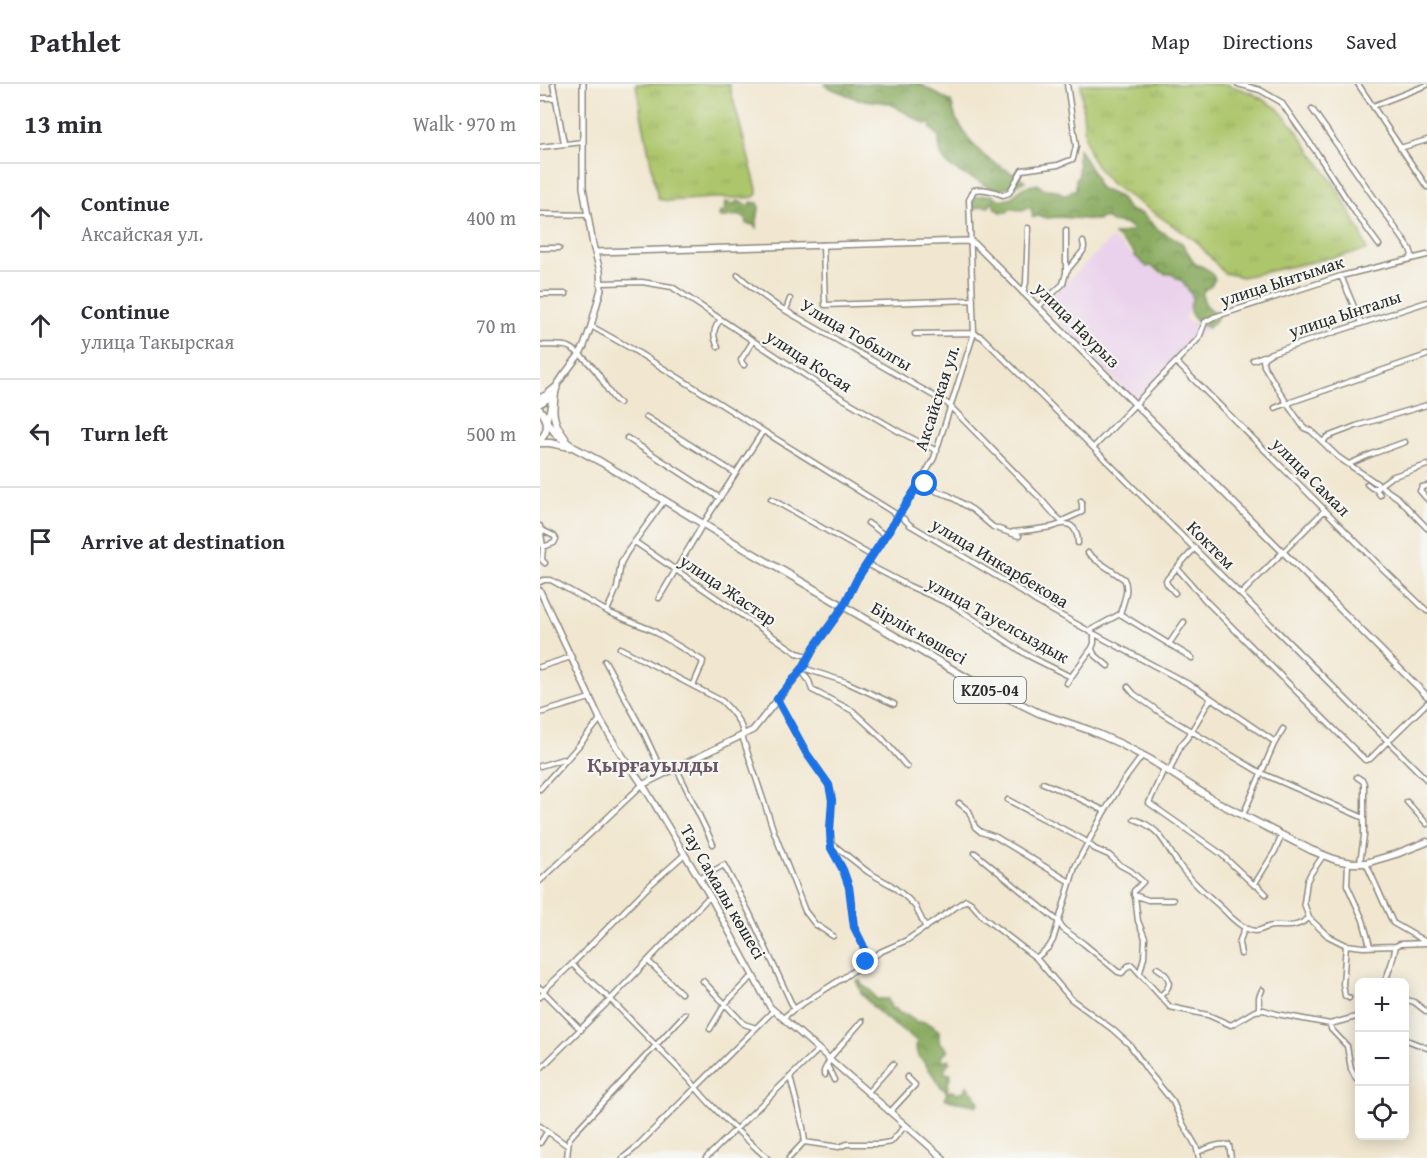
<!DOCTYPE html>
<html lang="en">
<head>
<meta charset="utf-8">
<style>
  :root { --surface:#fff; --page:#f7f7f7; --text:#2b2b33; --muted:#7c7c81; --line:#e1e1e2 }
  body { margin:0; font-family:"Gentium Book Plus",serif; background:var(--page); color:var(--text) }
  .controls { position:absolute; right:18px; bottom:18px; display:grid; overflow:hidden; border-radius:9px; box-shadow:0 3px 15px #0003 }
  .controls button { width:54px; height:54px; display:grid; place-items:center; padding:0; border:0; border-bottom:2px solid var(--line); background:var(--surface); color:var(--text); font:30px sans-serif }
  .stop { position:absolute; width:18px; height:18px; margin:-14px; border:4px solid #1a73e8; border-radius:50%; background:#fff }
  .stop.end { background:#1a73e8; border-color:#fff; box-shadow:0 2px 6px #0008 }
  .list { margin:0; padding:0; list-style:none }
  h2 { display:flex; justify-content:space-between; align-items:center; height:78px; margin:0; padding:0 24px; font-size:26px }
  h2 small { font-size:20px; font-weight:400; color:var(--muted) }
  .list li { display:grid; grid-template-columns:39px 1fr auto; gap:18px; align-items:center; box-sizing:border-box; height:108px; padding:0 24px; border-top:2px solid var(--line) }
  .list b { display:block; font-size:22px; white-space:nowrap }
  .list p { margin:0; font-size:20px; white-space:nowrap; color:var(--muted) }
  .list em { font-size:20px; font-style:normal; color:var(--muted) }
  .icon { flex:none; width:33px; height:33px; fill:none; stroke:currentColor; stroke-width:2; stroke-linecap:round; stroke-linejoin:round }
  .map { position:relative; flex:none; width:887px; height:1074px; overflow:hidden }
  header { display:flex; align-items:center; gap:36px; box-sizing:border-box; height:84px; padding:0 30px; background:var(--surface); border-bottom:2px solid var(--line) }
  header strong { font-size:28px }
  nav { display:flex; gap:33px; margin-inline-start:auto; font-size:21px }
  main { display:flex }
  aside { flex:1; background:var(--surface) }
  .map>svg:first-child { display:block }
</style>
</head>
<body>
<header>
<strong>Pathlet</strong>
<nav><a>Map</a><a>Directions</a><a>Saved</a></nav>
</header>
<main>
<aside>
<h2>13 min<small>Walk · 970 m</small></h2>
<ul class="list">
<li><svg class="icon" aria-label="ahead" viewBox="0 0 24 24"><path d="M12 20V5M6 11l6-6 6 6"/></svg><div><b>Continue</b><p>Аксайская ул.</p></div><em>400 m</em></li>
<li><svg class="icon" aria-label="ahead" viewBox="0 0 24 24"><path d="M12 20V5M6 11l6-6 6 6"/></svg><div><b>Continue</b><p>улица Такырская</p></div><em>70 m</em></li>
<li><svg class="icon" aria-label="left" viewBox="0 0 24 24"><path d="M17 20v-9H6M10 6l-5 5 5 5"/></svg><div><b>Turn left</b></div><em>500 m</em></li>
<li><svg class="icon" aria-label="arrive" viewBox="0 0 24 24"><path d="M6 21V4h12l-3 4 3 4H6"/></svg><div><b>Arrive at destination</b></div></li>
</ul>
</aside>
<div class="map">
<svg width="887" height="1074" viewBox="0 0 887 1074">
  <defs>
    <pattern id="grass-tufts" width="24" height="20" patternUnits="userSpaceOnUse" patternTransform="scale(1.5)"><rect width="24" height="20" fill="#adc66c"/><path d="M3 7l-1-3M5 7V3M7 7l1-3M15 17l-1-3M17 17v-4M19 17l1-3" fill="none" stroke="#95aa5e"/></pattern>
    <pattern id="forest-crowns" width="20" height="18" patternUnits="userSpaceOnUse" patternTransform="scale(1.5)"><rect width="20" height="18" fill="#8aab60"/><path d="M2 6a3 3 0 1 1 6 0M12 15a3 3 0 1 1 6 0" fill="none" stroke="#718b4f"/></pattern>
  </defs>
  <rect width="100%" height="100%" fill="#f6f6f2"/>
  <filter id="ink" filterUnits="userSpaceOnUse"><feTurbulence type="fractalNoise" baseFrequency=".0167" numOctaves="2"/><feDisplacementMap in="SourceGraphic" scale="12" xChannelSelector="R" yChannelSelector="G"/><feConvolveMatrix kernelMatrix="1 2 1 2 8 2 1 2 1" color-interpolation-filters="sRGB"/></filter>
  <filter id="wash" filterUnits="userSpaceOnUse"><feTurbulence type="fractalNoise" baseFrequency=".008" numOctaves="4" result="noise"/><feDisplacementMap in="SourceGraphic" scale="24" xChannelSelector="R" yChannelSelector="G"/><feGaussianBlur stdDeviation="1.35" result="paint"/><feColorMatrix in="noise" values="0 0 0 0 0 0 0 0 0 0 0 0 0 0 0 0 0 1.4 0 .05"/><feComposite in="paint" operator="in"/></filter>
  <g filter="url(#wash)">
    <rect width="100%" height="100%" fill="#f1e7d0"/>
    <path fill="#ead1ec" d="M572,154l36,30h3l15,8 4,-1 9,5 10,11 3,6 -3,13 -5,9 22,9 -71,72 -92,-95z"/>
    <path fill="url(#grass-tufts)" stroke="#6c784c" stroke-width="1.5" d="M96,0h93l28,105v5l-3,3 -6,1h-35l-44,3 -11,-2 -17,-86z
      M541,0h145l26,9 25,15 17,19 42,60 25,46 6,17 -125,27 -18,-4 -28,-32 -85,-57 -11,-13 -9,-13 -6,-20z"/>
    <path fill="url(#forest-crowns)" stroke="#5a6b46" stroke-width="1.5" d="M285,0h95l31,18 5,17 14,22 15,16 40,24c-7,3 -14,8 -22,8 -11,1 -17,-2 -26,-9 -3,-2 -9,-3 -12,-5 -20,-9 -27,-17 -26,-39l-8,-7 -1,-6 -5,1 -36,-21 -32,-4 -29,-12z
      M539,65l16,27 2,8 4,5 19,8 6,10 5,4 11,3 18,17 22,12 13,21c10,3 15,6 20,15l-5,8 -5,2 -3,6c3,10 6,15 16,19l-2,6 -8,8c-7,-3 -19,-11 -18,-20 0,-4 2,-7 3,-11l-10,-15 -12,-8h-6l-14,-8 -4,1 -12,-11 -2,-5 -19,-16 18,-4v-3c-3,-2 -5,-4 -8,-4 -8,-2 -13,0 -19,-7l-8,3 -38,-3 -11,1 -11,-2 -4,2 -2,-11 -8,3 -13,-1 -3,3h-6l-6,-3 -2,-7h-2l-2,5 -8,-1 -6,3 -3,-4 3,-8 10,-2h7l8,5 9,-1 15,-12 14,-3 5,5c8,0 16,0 21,7l9,-6 3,1v-12l3,-4 -1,-8 1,-3 -2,-6z
      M197,117l14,5v-4l7,1 1,5 -3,20 -2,-3 -7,-1 -1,-5c-8,-6 -16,-3 -25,-1l-2,-2 1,-4h4l1,-2 -1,-5 2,-3 8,2z
      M320,896l2,5 8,5 6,9h12l3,9 5,1 3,4c7,0 12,3 17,9 10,-2 16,3 23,9v10l8,8v3l-5,4 1,5 6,-2 1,3 -4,4 -2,7 7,1 -1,5 -2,3 -1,10 6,-1 3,3 8,-3 3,-5 4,6 4,1 1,5 3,4 -3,4c-9,-5 -21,-2 -31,-8l2,-6 -5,-4 -18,-26 -6,-6 -2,-8 1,-7c-20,-14 -41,-28 -55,-47 -4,-5 -3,-9 -6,-13z"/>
  </g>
  <g filter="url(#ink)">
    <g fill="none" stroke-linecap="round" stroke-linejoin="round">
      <g stroke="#8e897e" stroke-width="7">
        <path id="street" d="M13,0l11,59
          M698,0l22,6 21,12 36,51 38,59 24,33
          M818,0l69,103
          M0,14h15
          M833,22l54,-21
          M772,25l98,140 2,6 -2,4
          M0,63l43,-5
          M860,64l27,-8
          M0,130l48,1
          M283,161l2,60 148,-5
          M0,164h19
          M526,188l17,-21 1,-4 -1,-5
          M198,191l16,14 22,16 172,99 87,89c11,10 17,22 29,30
          M801,192l20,47
          M61,199l41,-1 30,5 151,100 75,44 39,20
          M483,209l3,-10 2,-55
          M0,210h26
          M887,218l-156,51 -6,4 -2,3 1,6 24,39 16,23 7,3 27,26 60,41 29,30
          M498,223l25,-23 3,-11v-43
          M246,226l4,-11
          M51,242l41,23 60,37 57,36 155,97 6,6 103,61 24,16 52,29 107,57 79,54
          M375,250l59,-1 8,4 445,443
          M0,261c9,1 20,-1 29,2 9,4 26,21 31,30 7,10 9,19 19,26
          M178,263c-5,-10 -6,-19 3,-27
          M713,276l11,-4
          M636,278l130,129 71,72 50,48
          M204,281l-2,-2 -1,-3 12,-19
          M748,321l3,-3 136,-47
          M735,324l12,-5
          M106,333l89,56
          M87,354l93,60
          M783,358l4,-5 29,-11 71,-21
          M554,363l105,-109 6,-16 9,-5 127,-41 86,-21
          M809,380l23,-10 33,-12
          M381,397l17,11 10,3 25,15 20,17 26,9
          M827,400l5,4h4l15,-11 36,-12
          M887,402l-5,1 -2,4 7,8
          M838,403l-1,4 3,4
          M231,415l101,57
          M522,437l20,-9v-9l-1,-2
          M328,439l18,13
          M0,442l3,21 -1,13 3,3
          M2,446l12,6 2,3 -2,4 -11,4
          M473,448c13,-1 26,-3 39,-5 4,-1 10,-4 14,-3 9,1 12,11 12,19
          M95,458l162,111 11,3
          M548,469l8,7 28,19c6,10 -1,24 -4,35l-31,17
          M327,480l42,22 45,20 73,49 44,22 21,-29 2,-5v-9
          M637,484l29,33 159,159 5,-1 18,-18 39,-38
          M0,498l4,-2h7l59,33 42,17 46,28 5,3 -1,4 -9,21
          M635,509l-8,-9 -1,-4 29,-32
          M701,510l84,-84
          M119,514l44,-74 60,-93
          M304,522l13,-27 64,-98 13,-23 40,-125 -5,-133 5,-10c10,-2 19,1 29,5l6,-2 13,-23 36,-5 15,-6 3,-13 -9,-62
          M67,527l10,-23 4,-25 6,-11 37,-51
          M580,530l72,44
          M629,560l15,-22
          M80,564l102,53c8,8 24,26 21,38l31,93 31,79 10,13 18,12
          M552,565l2,5 14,12
          M65,577l39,72 19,41
          M0,583l31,-10
          M263,584l43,14 48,22
          M261,586l8,11 3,9 41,21 30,28 24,28
          M527,599l4,-6
          M588,603l6,7 27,19 100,60 103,45
          M237,616l30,54 22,31 3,15 -2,30 1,17 12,23 6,17 5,40 9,18 3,16
          M0,629l50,-15
          M0,682l23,-7
          M136,683l37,77
          M624,685l-15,34 71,50 34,32 21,-34 7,-16
          M629,688l12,-27 7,-8 23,-39
          M817,693l6,4 1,3v52l-4,26
          M503,699l25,10 37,18
          M0,705c20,-23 42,-45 60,-70
          M468,716l76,40 11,9 14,6 11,10 11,6 12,11 -9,9v4l14,5h25
          M867,718l20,22
          M419,719l10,8 6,16 6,5 15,5 74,45
          M703,731l31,-71 9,-15
          M594,735c29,10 30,26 46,47 12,17 29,30 44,44 7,8 20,20 31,21 6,0 12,-5 18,-5 16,0 23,2 36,-8
          M290,758l38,30 23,13 15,12 9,9 11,22
          M435,769l83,68 5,8 20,14 35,29 4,1 6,-7 4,-1 38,42 38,8 23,10 24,-14 9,-1 13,4 53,10 26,-7 4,3
          M783,772l-12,17 -4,8 -3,22 5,15 19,18 18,9 17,2 33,-1 4,-2 27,-1
          M808,779l-1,22 16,35 7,26
          M826,779l27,60 33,19
          M159,795l25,-14 26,49 44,95
          M0,797l102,-96
          M714,801l4,1 8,8
          M595,812l3,25 7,17 -1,19 -4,15
          M806,861l-3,39 2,12 4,2
          M701,870l-2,-11 6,-16
          M496,874l13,-11 4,-7 22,-73 28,-53 19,-31 20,-27
          M108,877l33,32
          M32,880l40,37 78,79c20,27 52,55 77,78
          M617,884c13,8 17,17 4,27
          M213,893l-5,3 -23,24 19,20 12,4
          M163,897l22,23 -15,25
          M845,898l7,-20 4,-16
          M0,904l41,42
          M3,907l29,-27 78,-79 35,-31
          M0,913l4,-4
          M864,915l10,3 13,10
          M719,926v-13l3,-7
          M816,933l4,-6
          M243,934l11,-9 49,-31 23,-16 14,-10 27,-12 59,-40 5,3 13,15 52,40 35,41 41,30 18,16 17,25 26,32 9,20 14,24 3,12
          M790,940l1,5 16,17 4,23 5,10
          M864,955l23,9
          M289,975l33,-38
          M288,983l6,13
          M0,985l70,-69 96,-100 5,-2
          M284,991v-4l6,-12
          M250,993l13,50 2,15
          M328,1008l25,-28
          M350,1028l25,-27 -8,-8
          M0,1042l28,20
          M0,1059l7,-11
          M658,1068c10,-4 21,-9 31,-7l2,13
          M27,1074l2,-19 6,-7 110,-118
          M83,1074l11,-9 139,-138
          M166,1074l112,-108
          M249,1074l15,-16 35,5 8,-3h32l12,-2 14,-16"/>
      </g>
      <g stroke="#8e897e" stroke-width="8">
        <path id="secondary" d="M56,168l370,-11 8,2 453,453
          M0,320l8,-5 15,-23 16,-21 5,-9 7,-20 10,-37 -1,-18 -7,-26 -10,-58v-103
          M7,336l5,-20
          M0,507l60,128 16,27 30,44 65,108 59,109 173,151
          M102,701l111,-55 50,-62 12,-22 28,-39"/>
      </g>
      <g stroke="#8e897e" stroke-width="9">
        <path id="primary" d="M16,304c-4,21 -5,33 9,50
          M0,326c9,10 9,21 0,30
          M7,338l9,12 17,13 28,15 127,77 241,140 70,34 50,17 32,14 30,16 64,41 96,49 25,10 16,3h14l30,-9 31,-12
          M0,359h10l20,4"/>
      </g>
      <g stroke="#8e897e" stroke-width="10">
        <path id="highway" d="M0,315l6,-3 10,-8"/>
      </g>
      <use href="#street" stroke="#fff" stroke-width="4"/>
      <use href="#secondary" stroke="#fff" stroke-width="5"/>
      <use href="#primary" stroke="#fff" stroke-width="6"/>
      <use href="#highway" stroke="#fff" stroke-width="7"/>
    </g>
  </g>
  <g fill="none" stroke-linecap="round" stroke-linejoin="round" filter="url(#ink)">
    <path stroke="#1a73e8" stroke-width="8" d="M326,878l-3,-17 -9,-18 -5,-40 -6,-17 -12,-22 -1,-18 2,-30 -3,-15 -22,-31 -30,-55 26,-31 12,-22 28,-39 14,-28 64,-98 4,3"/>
  </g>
  <g text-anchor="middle" stroke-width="4.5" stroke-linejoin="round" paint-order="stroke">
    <rect fill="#f6f6f2" stroke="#686867" stroke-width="1.5" x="414" y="593" width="72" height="26" rx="4.5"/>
    <g font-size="16" font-weight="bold" fill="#2b2b2b">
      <text x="450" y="612">KZ05-04</text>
    </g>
    <g font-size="18" fill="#2b2b2b" stroke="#f6f6f2">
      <text transform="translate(742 197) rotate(-18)" y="6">улица Ынтымак</text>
      <text transform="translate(805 230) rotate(-18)" y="6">улица Ынталы</text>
      <text transform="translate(537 241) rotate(45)" y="6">улица Наурыз</text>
      <text transform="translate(316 251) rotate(30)" y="6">Улица Тобылгы</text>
      <text transform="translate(269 277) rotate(33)" y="6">улица Косая</text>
      <text transform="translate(397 314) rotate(-72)" y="6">Аксайская ул.</text>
      <text transform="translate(771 393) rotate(45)" y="6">улица Самал</text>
      <text transform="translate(671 461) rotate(45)" y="6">Коктем</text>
      <text transform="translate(460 479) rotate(31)" y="6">улица Инкарбекова</text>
      <text transform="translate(188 506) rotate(34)" y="6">улица Жастар</text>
      <text transform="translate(458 536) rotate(29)" y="6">улица Тауелсыздык</text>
      <text transform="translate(379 549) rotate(30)" y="6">Бірлік көшесі</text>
      <text transform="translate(183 808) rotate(60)" y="6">Тау Самалы көшесі</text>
    </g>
    <g font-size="21" font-weight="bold" fill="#695766" stroke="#f6f6f2">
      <text x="113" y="688">Қырғауылды</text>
    </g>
  </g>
</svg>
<div class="controls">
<button>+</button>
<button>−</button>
<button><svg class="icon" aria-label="locate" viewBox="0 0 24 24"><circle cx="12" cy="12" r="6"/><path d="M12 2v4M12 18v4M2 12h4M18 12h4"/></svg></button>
</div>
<div class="stop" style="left:385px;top:400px"></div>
<div class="stop end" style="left:326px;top:878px"></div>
</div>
</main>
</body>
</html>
